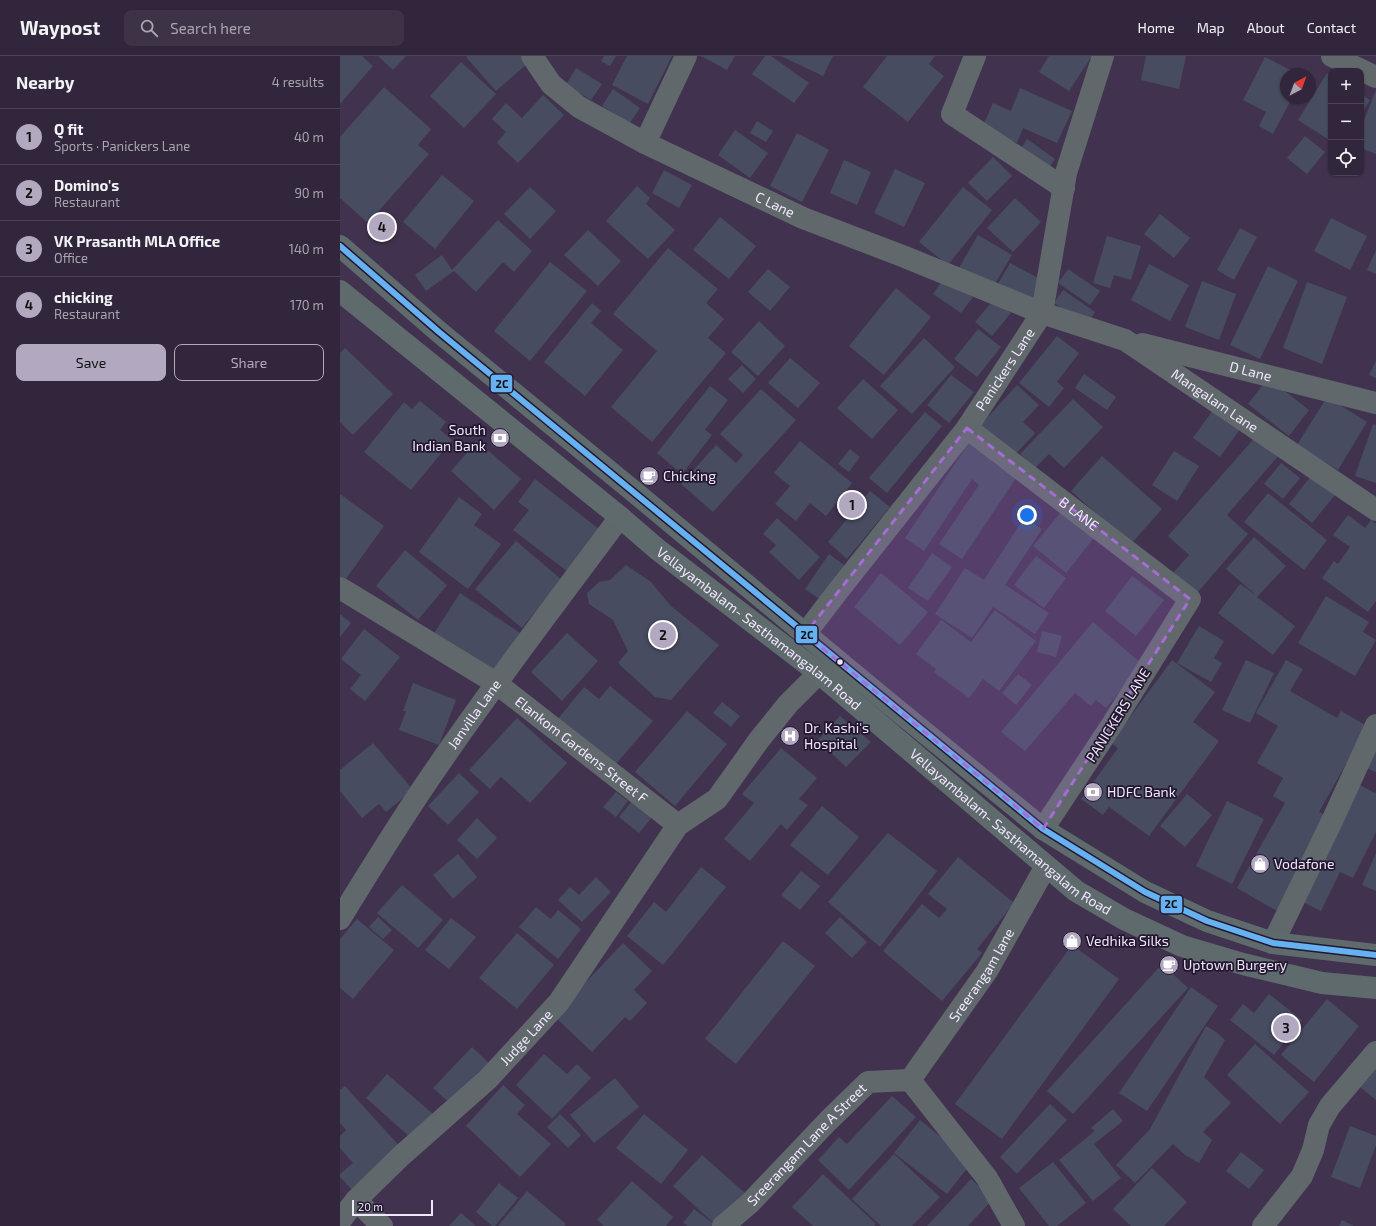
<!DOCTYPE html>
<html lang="en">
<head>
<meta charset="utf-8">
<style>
  :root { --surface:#31263b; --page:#3d3246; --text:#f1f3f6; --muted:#a8a5af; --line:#4c4355; --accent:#b2a8bf }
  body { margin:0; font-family:"Exo 2",sans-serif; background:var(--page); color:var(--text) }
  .controls { position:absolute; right:12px; top:12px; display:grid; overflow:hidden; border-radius:8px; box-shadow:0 1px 3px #0004 }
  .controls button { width:36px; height:36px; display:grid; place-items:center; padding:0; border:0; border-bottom:1px solid var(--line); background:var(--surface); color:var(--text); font:20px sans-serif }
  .compass { position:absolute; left:940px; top:12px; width:36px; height:36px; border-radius:50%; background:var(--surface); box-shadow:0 1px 3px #0004; rotate:41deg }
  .scale { position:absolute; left:12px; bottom:10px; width:81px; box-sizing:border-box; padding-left:4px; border:2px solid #efe7fb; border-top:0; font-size:11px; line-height:14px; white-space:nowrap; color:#efe7fb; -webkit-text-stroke:3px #22172f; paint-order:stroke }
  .you { position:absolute; left:687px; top:459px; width:14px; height:14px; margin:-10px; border:3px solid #fff; border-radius:50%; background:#1a73e8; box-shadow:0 0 0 6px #1a73e833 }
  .badge { display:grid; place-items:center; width:26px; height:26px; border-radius:50%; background:var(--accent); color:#111; font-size:13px; font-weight:700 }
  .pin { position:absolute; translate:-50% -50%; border:2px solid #fff; box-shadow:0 1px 4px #0006 }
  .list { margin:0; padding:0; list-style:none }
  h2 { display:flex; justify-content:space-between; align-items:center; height:52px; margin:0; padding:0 16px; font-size:17px }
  h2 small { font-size:13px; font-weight:400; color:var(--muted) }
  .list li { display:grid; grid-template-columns:26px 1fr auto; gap:12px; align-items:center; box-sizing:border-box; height:56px; padding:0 16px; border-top:1px solid var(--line) }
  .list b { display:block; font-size:15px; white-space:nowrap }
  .list p { margin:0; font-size:13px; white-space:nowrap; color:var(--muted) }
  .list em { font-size:13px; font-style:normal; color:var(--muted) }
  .actions { display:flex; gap:8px; padding:12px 16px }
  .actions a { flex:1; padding:9px 0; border:1px solid var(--accent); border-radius:8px; text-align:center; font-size:14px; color:var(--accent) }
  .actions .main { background:var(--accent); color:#111 }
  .icon { flex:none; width:22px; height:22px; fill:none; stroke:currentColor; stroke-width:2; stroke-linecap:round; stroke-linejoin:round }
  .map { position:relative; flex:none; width:1036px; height:1170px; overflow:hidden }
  header { display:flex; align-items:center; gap:24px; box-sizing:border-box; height:56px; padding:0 20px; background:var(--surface); border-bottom:1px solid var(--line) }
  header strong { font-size:19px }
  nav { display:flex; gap:22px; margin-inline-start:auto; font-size:14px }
  .search { width:280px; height:36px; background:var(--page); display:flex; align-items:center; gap:10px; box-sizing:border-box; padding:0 14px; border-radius:8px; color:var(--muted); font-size:15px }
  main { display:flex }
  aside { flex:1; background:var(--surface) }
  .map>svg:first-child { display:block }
</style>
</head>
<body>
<header>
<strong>Waypost</strong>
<div class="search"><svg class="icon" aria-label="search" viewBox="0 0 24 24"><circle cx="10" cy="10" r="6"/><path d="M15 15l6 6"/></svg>Search here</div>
<nav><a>Home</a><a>Map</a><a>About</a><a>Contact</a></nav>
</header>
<main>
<aside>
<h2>Nearby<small>4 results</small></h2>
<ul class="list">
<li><span class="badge">1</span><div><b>Q fit</b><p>Sports · Panickers Lane</p></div><em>40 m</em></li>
<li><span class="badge">2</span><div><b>Domino's</b><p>Restaurant</p></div><em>90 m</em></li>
<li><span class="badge">3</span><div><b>VK Prasanth MLA Office</b><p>Office</p></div><em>140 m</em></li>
<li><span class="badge">4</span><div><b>chicking</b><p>Restaurant</p></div><em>170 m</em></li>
</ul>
<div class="actions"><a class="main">Save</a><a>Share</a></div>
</aside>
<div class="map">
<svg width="1036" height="1170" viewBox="0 0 1036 1170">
  <rect width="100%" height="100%" fill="#41334f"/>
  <path fill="#474c61" d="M0,0h22l11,10 -33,38z
    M38,0h28l-13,14z
    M127,0h55l6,7 -32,28 -30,-34z
    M264,0h12l-6,10 -9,-5z
    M287,0h45l-24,48 -36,-19z
    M361,0h34l-8,14z
    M425,0h6l38,27 -15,20 -42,-29z
    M441,0h52l-10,20z
    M547,0h48l-6,8 15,12 -36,46 -45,-35z
    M709,0h43l-23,35 -30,-19z
    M806,0h40l-7,33 -38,-9z
    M925,1l33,17h-12v24h6l-19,36 -14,-8 7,-14 -23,-12z
    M121,6l35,32 -32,34 -34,-32z
    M236,12l26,16 -11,16 -25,-15z
    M987,17l4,2v66l-33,-21z
    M44,31l47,42 -13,16 11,9 -61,69 -28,-25v-61z
    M680,32l52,23 -15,32 -34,-15 -6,15 -35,-15 11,-25 18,8z
    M273,33l27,19 -11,16 -27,-18z
    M1036,34v64l-15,-6v-20z
    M1021,38l9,6 -9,14z
    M203,39l21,20 -46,48 -21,-20 9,-11 -14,-13 14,-16 16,15z
    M417,65l16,10 -7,11 -16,-9z
    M395,74l33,23 -18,25 -32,-23z
    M457,77l32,17 -27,52 -32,-16z
    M965,80l20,16 -18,22 -20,-16z
    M687,83l28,20 -11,16 -28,-19z
    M653,101l19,19 -25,25 -19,-18z
    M504,104l27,12 -14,33 -27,-12z
    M555,113l30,14 -21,44 -30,-14z
    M324,114l28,15 -13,23 -27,-15z
    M102,119l32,26 -39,48 -32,-27z
    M297,130l13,12 -4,6 29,26 -27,29 -42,-38z
    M190,131l26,24 -26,28 -26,-25z
    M623,131l29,23 -44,55 -29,-23z
    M675,142l26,24 -28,30 -26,-24z
    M820,158l30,24 -16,20 -30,-24z
    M380,161l36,29 -27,33 -36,-29z
    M991,162l36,18 -17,34 -36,-19z
    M158,164l34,31 -18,21 -11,-10 -27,30 -22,-21 -28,20 -11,-16 27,-20 10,15z
    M900,172l17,9 -23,43 -17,-10z
    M248,174l33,31 -23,25 -34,-31z
    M638,179l34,20 -19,32 -34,-19z
    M767,180l34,10 -10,34 -17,-5 -4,13 -17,-5z
    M328,192l50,41 -12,14 18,16 -16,19 18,15 -74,89 -41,-35 46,-56 -44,-37z
    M1036,194v24l-9,-4z
    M210,206l37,29 -57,70 -36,-30z
    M670,207l34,18 -12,23 -35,-18z
    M809,208l40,21 -19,36 -39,-21z
    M928,210l30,15 -38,78 -30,-14z
    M428,213l22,18 -20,24 -22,-19z
    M728,213l32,22 -10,14 -32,-22z
    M604,222l29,19 -12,16 -28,-19z
    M862,225l34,13 -17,46 -34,-13z
    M967,226l40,15 -25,67 -39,-16z
    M556,232l35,29 -47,58 -35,-29z
    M723,234l32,22 -9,14 -32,-23z
    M654,243l17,14 -19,23 -17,-14z
    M252,247l9,8 -10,12 32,27 -38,46 -41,-34z
    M419,265l26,25 -27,30 -27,-24z
    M638,273l23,18 -24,30 -23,-18z
    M717,280l22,17 -22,29 7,6 -15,19 -30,-24z
    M584,282l31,29 -43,47 -32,-28z
    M5,292l48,46 -40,41 -13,-13v-69z
    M450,302l30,25 -22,25 -30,-25z
    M1036,305v17l-7,-3z
    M402,309l14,14 -13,14 -15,-14z
    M744,318l32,23 -9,13 -32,-22z
    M611,319l23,17 -25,31 -22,-18z
    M928,322l41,32 -20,26 -41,-32z
    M523,323l35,31 -26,29 -35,-31z
    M677,329l22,20 -16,17 12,11 -23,25 -34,-30z
    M370,330l18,14 -23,30 7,5 -30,39 -25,-21z
    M421,333l35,31 -83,92 -32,-28 35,-39 20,18 7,-8 -23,-21z
    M987,341l40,25 -29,48 -41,-25z
    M733,343l30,28 -39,41 -15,-14 -14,14 -15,-14z
    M80,345l26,21 -6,8 12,10 -41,50 -47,-38 40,-50 8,7z
    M876,350l27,19 -23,32 -27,-19z
    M585,356l17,14 -55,67 -18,-15z
    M1033,368l3,1v58l-21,-7z
    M919,377l22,20 -54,62 21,19 -51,59 -24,-20 16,-18 -21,-19z
    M633,381l23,16 -5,8 25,17 -54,81 -23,-15 40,-59 -7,-6 -48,72 -19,-13z
    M137,385l44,38 -27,31 -43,-39z
    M460,385l52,42 -26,33 -16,-13 -14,18 -21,-17 15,-18 -16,-13z
    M510,393l10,8 -11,15 -11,-8z
    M834,395l25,15 -22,35 -25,-16z
    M762,400l60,53 -31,35 -60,-53z
    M941,407l19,15 -17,21 -19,-15z
    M971,420l24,19 -23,28 -23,-19z
    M195,423l69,54 -32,42 -59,-45 16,-20 -11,-8z
    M530,435l20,16 -43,52 -19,-17z
    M928,437l59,47 -23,30 -60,-48z
    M0,438l44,32 -44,61z
    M119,441l23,17 -8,11 27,19 -33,45 -49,-37z
    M721,456l33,26 -28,35 -33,-27z
    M1008,459l17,13 6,-8 5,4v77l-8,11 -46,-34 12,-17 4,3 12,-17 -17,-12z
    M437,462l43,39 -21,23 -30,-28 7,-7 -13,-11z
    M684,462l18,11 -37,56 44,28 -14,21 -42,-27 -21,31 -37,-24 30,-46 19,12z
    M914,481l32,29 -29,31 38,29 -22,29 -55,-42 22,-29 16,11 -30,-26z
    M176,485l46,39 -40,48 -47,-39z
    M65,494l42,35 -29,35 -42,-34z
    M592,497l20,14 -24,34 -20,-13z
    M489,498l19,14 -23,35 -20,-14z
    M696,500l30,22 -22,30 -30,-23z
    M286,509l25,17 20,24 48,39 -48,55 -16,-3 -37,-34 10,-12 -15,-31 -24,-16 -2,-11 12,-11 11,-2z
    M541,517l47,39 -28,33 -46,-38z
    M792,520l32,24 -28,36 -31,-25z
    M120,537l63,42 -28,42 -62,-42z
    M986,540l43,26 -6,10 13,8 -21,36 -57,-33z
    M655,554l41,31 -37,50 -16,-12 -14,19 -35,-26 2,-3 -20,-15 25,-34 30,22z
    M0,558l11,9 -11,14z
    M753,566l49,42 -36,44 -10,-8 -5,6 -16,-13 -50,58 -24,-19z
    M859,570l25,15 -10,17 8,5 -11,19 -34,-19z
    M24,573l36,28 -35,44 -15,-12 11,-14 -20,-16z
    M702,575l20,5 -6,21 -19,-5z
    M227,577l31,28 -36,40 -31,-29z
    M832,604l43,32 -22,30 26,19 -70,95 -40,-29 -6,8 -22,-16 37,-51 -7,-5z
    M906,604l28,13 -24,50 -28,-13z
    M946,604l17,9 -13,22 47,27 4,-7 26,15 -48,86 11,6 -53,93 -40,-23 48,-85 -12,-7 10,-18 -26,-15 21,-37 -22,-13z
    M678,618l14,11 -16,20 -14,-12z
    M73,627l43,17 -17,45 -40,-15 7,-19h-3z
    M270,630l43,35 -38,44 -57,-46 26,-32 15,12z
    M382,646l18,14 -9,11 -18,-14z
    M347,655l40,33 -52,62 -40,-34z
    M500,660l31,26 -25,25 -28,-27z
    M177,662l50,45 -37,40 -29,-26 -11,12 -21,-19z
    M1036,681v35l-12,-5z
    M33,687l40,47 -27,22 -7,-8 -17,14 -22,-27v-21z
    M441,692l36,30 -18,21 9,6 -21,25 -6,-6 -31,37 -26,-22 30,-36 -12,-9z
    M119,717l20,19 -31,33 -20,-19z
    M1014,726l21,11 1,-2v41l-23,46 -13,-6 -19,39 -22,-11z
    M276,736l12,9 -12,16 -13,-10z
    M847,738l25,21 -27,32 -25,-21z
    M293,744l20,16 -14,17 -20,-16z
    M887,745l37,18 -32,65 -36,-18z
    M482,750l37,31 -31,38 -38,-30z
    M137,762l20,20 -20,21 -20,-19z
    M548,777l49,38 -57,76 -52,-45z
    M1036,797v38l-14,-6z
    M118,798l19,23 -24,22 -20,-24z
    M618,801l56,46 -37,46 5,4 -40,48 -59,-50 39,-47 17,14 8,-9 -19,-15z
    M361,811l25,20 -63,78 -36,-29 27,-34 12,10z
    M461,815l19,15 -20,24 -19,-15z
    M256,821l15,15 -29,30 -24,-22 12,-13 9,8z
    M62,829l41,35 -25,28 -41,-35z
    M196,851l15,12 7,-9 23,19 -23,30 -39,-32z
    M38,861l14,13 -9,9 -14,-12z
    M500,861l27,25 -15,16 -27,-25z
    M111,862l25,19 -27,32 -24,-19z
    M17,863l37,31 -41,49 -13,-11v-49z
    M177,877l37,32 -37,44 -38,-31z
    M443,885l32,25 -79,98 -31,-25z
    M283,887l29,28 -18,19 13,13 -17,18 -5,-4 -33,35 -38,-36z
    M732,889l47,34 -117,160 -47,-35z
    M822,908l26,24 -115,126 -26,-23z
    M851,931l27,19 -71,105 -28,-18z
    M929,938l33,26 -28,35 -44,-35 13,-16 11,9z
    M987,943l32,27 -45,56 -33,-27z
    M866,970l10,6 9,8 -21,37 27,26 -28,29 9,8 -13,23 -14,-8 -12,-11 -38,39 -19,-18 34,-36z
    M915,988l54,48 -29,32 -53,-49z
    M132,991l20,19 -38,41 -21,-19z
    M204,998l23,20 10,-10 14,14 -39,41 -36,-34z
    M1036,1012v32l-16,-13z
    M47,1018l47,41 -22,24 -46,-41z
    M275,1022l24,29 -45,36 -24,-28z
    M163,1029l22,20 -8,9 34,30 -31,33 -54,-51z
    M5,1030l57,63 -48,43 -14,-15v-3l13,-11 -13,-15v-12l6,-6 -6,-7v-33z
    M552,1040l24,21 -67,73 -31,-30 21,-23 8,7z
    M710,1048l17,16 -50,54 -17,-17z
    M773,1053l10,12 -29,23 27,34 -28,23 -34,-41 36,-29 -4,-3z
    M220,1058l21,21 -13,13 -21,-21z
    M304,1058l44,36 -27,34 -45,-36z
    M580,1064l52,42 -25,32 -53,-41z
    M1010,1070l26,10v9l-16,43 -29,-11z
    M901,1096l23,18 -15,19 -23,-18z
    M554,1098l46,43 -28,29h-31l-29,-27z
    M362,1099l44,39 -29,32 -44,-40z
    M713,1106l33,41 -29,23h-8l-30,-38z
    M812,1112l35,34 -23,24h-33l-18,-17z
    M483,1118l53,50 -2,2h-61l-21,-19z
    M631,1123l22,20 -25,27h-41z
    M292,1125l41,36 -7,9h-62l-7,-6z
    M159,1127l19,15 -23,28h-3l-16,-14z
    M187,1135l39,33 -2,2h-66z
    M354,1153l20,15 -2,2h-24l-5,-3z
    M121,1157l15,13h-27z
    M1002,1164l12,6h-15z"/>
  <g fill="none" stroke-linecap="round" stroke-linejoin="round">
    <g stroke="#60686b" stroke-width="22">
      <path id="s1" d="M192,0l19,28 28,23 66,36 158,75 102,39 137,56 83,27 251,170"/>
      <path d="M635,0l-23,58 112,74"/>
      <path d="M992,0l44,21"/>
      <path d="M305,87l41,-87"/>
      <path id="s2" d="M802,288l234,59"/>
      <path id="s3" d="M627,372l223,171 -77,124 -70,106"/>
      <path id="s4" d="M0,532l156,95 182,142"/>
      <path id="s5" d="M465,578l33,-43 129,-163 75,-115 24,-140 37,-117"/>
      <path id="s6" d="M0,863c32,-52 63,-103 98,-153 58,-85 121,-167 182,-249"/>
      <path d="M933,887l59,-122 44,-96"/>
      <path id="s7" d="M570,1024l77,-109 59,-105"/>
      <path d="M16,1144l26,26"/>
      <path id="s8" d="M0,1165l16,-21 45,-44 87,-77 71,-77 119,-177 39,-26 42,-59 29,-36 31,-31"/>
      <path id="s9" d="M383,1170l27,-23 78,-82 40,-39 42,-2 77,98 27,48"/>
      <path d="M923,1170l39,-50 11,-26 6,-25 11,-19 46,-54"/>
    </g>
    <g stroke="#5f6a6d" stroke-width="22">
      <path d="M0,190l99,86 199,163 253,210 152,124 102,63 62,29 66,22 103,12"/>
      <path id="s10" d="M0,235l280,226 37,32 162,124 257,218 48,28 58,27 61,18 79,19 54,5"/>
    </g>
    <g stroke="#22172f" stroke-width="9">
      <path id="bus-1" d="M0,190l99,86 604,497 102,63 62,29 66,22 103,12"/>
    </g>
    <use href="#bus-1" stroke="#66b1f2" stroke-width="6"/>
  </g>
  <path fill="#a46dd4" fill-opacity="0.2" stroke="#a46dd4" stroke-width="3" stroke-dasharray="8 5" stroke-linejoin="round" d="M627,372l223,171 -147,230 -238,-195z"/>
  <defs>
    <g id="bank-disc" transform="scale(1)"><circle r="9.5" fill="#b2a8bf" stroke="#22172f"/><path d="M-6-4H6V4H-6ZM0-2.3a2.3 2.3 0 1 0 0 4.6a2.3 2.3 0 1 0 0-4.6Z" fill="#fff"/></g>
    <g id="cafe-disc" transform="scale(1)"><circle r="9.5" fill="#b2a8bf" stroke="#22172f"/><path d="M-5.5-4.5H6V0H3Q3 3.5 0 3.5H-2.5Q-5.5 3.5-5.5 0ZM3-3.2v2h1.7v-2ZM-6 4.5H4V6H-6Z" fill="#fff"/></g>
    <g id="hospital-disc" transform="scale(1)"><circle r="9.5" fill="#b2a8bf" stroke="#22172f"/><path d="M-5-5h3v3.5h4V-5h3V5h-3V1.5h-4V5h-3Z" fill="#fff"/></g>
    <g id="shop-disc" transform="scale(1)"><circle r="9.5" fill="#b2a8bf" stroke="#22172f"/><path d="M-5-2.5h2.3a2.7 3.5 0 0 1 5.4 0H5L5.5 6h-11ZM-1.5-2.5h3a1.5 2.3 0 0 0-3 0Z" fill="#fff"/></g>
  </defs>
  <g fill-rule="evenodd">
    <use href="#bank-disc" x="160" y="382"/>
    <use href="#cafe-disc" x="309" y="420"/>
    <use href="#hospital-disc" x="450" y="680"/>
    <use href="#bank-disc" x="753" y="736"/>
    <use href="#shop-disc" x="920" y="808"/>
    <use href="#shop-disc" x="732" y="885"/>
    <use href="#cafe-disc" x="829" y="909"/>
  </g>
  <circle fill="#efe7fb" stroke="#22172f" stroke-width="1.5" cx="500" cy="606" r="3.5"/>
  <g text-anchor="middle" stroke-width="3.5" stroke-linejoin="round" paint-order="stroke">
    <g font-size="14" fill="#efe7fb" stroke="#22172f">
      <text dy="5" stroke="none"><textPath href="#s1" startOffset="289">C Lane</textPath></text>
      <text dy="5" stroke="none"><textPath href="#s5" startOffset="332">Panickers Lane</textPath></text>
      <text dy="5" stroke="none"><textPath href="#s2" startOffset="112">D Lane</textPath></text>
      <text dy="5" stroke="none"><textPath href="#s1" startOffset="773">Mangalam Lane</textPath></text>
      <text dy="5" stroke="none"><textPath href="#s3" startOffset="141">B LANE</textPath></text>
      <text dy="5" stroke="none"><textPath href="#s10" startOffset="538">Vellayambalam- Sasthamangalam Road</textPath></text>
      <text dy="5" stroke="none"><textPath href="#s6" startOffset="245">Janvilla Lane</textPath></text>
      <text transform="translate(778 659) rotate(-58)" y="5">PANICKERS LANE</text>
      <text dy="5" stroke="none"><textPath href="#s4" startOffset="291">Elankom Gardens Street F</textPath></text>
      <text dy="5" stroke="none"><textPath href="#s10" startOffset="862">Vellayambalam- Sasthamangalam Road</textPath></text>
      <text dy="5" stroke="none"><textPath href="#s7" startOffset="127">Sreerangam lane</textPath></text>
      <text dy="5" stroke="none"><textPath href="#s8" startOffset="262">Judge Lane</textPath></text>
      <text dy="5" stroke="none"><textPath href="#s9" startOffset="117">Sreerangam Lane A Street</textPath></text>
    </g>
    <g font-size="14" fill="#efe7fb" stroke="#22172f" text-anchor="start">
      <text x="146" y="379" text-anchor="end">South<tspan x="146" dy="16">Indian Bank</tspan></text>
      <text x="323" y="425">Chicking</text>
      <text x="464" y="677">Dr. Kashi's<tspan x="464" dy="16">Hospital</tspan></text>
      <text x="767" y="741">HDFC Bank</text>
      <text x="934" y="813">Vodafone</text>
      <text x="746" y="890">Vedhika Silks</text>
      <text x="843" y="914">Uptown Burgery</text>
    </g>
  </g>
  <g stroke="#22172f" stroke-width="1.5">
    <rect x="150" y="318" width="23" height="19" rx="4" fill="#66b1f2"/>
    <rect x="455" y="569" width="23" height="19" rx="4" fill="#66b1f2"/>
    <rect x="820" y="839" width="23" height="19" rx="4" fill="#66b1f2"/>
  </g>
  <g font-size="11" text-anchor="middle" font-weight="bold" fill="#111">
    <text x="162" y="332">2C</text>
    <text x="467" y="583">2C</text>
    <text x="831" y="852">2C</text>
  </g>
</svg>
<div class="controls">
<button>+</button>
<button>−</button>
<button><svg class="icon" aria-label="locate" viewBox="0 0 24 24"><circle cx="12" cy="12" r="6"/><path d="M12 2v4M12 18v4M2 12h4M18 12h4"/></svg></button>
</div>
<svg class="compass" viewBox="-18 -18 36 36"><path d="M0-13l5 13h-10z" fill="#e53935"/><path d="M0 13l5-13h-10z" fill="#a8a5af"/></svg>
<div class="scale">20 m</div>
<div class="you"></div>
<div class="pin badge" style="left:512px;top:449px">1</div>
<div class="pin badge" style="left:323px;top:579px">2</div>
<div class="pin badge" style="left:946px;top:972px">3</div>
<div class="pin badge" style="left:42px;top:171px">4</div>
</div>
</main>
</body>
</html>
